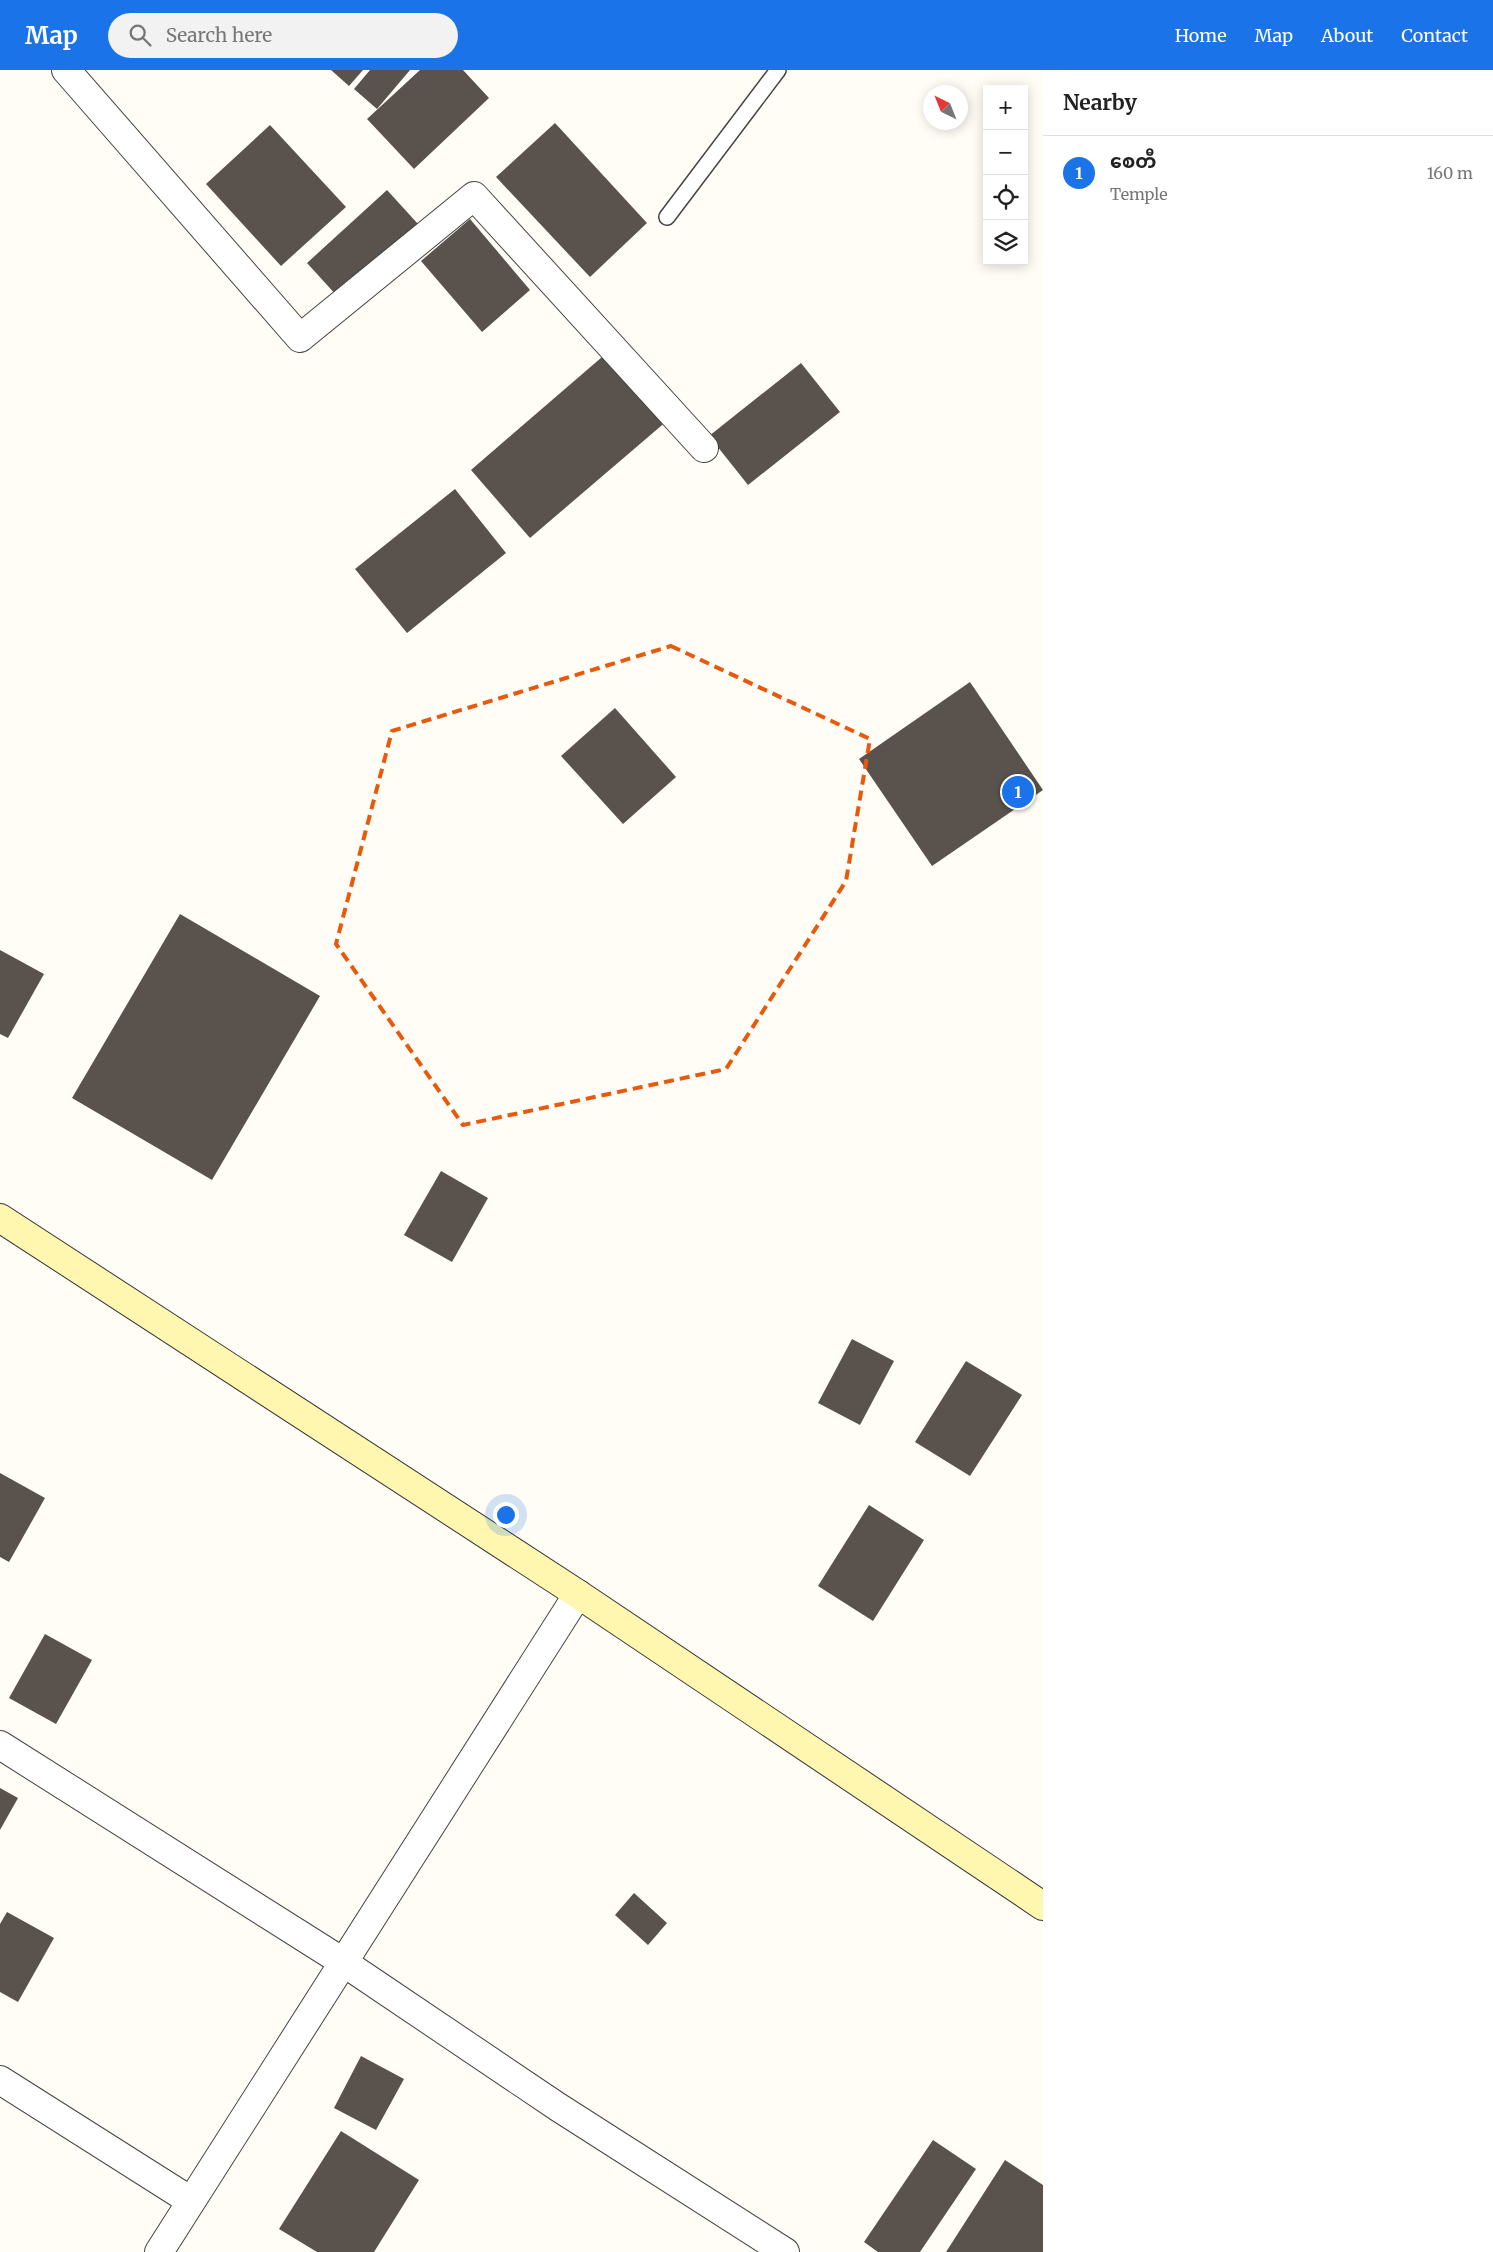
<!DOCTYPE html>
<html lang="en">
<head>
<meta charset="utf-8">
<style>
  :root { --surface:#fff; --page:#f2f2f2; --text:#222; --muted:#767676; --line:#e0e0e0; --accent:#1a73e8 }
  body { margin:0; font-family:Merriweather,"Noto Sans Myanmar",serif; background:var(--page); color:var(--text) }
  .controls { position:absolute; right:15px; top:15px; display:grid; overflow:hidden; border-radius:0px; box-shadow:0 2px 12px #0003 }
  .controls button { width:45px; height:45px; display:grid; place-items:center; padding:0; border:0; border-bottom:1px solid var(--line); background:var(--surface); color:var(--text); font:25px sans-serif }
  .compass { position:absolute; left:923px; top:15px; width:45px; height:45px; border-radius:50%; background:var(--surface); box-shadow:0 2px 12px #0003; rotate:317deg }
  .you { position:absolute; left:505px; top:1444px; width:18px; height:18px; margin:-12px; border:4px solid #fff; border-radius:50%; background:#1a73e8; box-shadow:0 0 0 8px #1a73e833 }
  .badge { display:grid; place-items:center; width:32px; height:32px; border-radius:50%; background:var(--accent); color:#fff; font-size:16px; font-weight:700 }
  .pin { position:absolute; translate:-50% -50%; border:2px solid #fff; box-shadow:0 1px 5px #0006 }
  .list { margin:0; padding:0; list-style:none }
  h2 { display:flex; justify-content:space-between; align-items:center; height:65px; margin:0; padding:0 20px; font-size:21px }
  h2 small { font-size:16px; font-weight:400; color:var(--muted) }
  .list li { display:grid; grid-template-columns:32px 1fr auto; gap:15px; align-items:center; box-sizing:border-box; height:75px; padding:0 20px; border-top:1px solid var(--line) }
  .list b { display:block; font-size:19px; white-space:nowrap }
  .list p { margin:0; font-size:16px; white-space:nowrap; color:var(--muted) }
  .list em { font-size:16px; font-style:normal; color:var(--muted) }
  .icon { flex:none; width:28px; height:28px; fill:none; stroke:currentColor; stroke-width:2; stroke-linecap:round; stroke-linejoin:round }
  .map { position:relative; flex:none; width:1043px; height:2182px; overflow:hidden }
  header { display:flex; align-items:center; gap:30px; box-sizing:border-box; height:70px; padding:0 25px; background:var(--accent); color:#fff }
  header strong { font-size:24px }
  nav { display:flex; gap:28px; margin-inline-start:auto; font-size:18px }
  .search { width:350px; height:45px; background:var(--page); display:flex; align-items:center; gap:12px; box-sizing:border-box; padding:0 18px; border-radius:28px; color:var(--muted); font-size:19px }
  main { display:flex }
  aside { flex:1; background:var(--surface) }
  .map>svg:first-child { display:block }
</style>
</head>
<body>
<header>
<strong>Map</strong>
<div class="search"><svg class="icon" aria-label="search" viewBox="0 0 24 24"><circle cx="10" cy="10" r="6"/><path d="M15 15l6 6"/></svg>Search here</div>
<nav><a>Home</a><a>Map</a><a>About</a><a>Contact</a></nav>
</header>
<main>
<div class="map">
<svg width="1043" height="2182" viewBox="0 0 1043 2182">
  <rect width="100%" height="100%" fill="#fffdf5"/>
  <path fill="#5a524d" d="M331,0h32l-14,16z
    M370,0h40l-33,39 -23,-20z
    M420,0h43l26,28 -75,71 -47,-50z
    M555,53l92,100 -57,54 -94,-100z
    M270,55l76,82 -65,59 -75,-82z
    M387,120l31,34 -80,73 -31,-34z
    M470,149l60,71 -48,42 -61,-71z
    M609,281l59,69 -138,118 -59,-68z
    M801,293l39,49 -92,73 -39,-49z
    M455,419l51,64 -99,80 -52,-64z
    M970,612l73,108 -111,76 -73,-107z
    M615,638l61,69 -53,47 -62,-68z
    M180,844l140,82 -108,184 -140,-82z
    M0,880l44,24 -36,64 -8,-4z
    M441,1101l47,27 -36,64 -48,-27z
    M852,1269l42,22 -34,64 -42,-22z
    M966,1291l56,34 -52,81 -55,-34z
    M0,1403l45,25 -36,64 -9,-5z
    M869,1435l55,35 -51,81 -55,-35z
    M45,1564l47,26 -36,64 -47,-26z
    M0,1718l18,10 -18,32z
    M634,1823l33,30 -19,22 -33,-30z
    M7,1842l47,26 -36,64 -18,-10v-68z
    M361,1986l43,23 -28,51 -42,-22z
    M341,2061l78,49 -45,72h-57l-38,-23z
    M933,2070l43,29 -56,83h-42l-14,-10z
    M1005,2090l38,25v67h-97z"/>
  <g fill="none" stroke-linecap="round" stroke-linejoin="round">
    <g stroke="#444" stroke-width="18">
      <path id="lane" d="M667,147l111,-147"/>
    </g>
    <g stroke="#444" stroke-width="30">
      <path id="street" d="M66,0l234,268 174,-142 230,252
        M0,1675l343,217 215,145 227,145
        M0,2010l191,121
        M159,2182l419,-658"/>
    </g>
    <g stroke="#333" stroke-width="30">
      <path id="secondary" d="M0,1148l578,376 465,312"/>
    </g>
    <use href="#lane" stroke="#fff" stroke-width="15"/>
    <use href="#street" stroke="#fff" stroke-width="28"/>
    <use href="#secondary" stroke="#fff6b0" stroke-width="28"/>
  </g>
  <path fill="none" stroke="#e8590c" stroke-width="4" stroke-dasharray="10 6" stroke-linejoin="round" d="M671,576l199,93 -24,142 -120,188 -263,56 -127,-181 56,-213z"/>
</svg>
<div class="controls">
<button>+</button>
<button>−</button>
<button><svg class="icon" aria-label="locate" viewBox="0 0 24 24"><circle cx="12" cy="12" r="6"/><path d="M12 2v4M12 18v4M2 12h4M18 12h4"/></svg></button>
<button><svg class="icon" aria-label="layers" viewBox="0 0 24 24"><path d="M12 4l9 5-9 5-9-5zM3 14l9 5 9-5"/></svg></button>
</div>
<svg class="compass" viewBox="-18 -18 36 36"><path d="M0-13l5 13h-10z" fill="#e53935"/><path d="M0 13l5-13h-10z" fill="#767676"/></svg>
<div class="you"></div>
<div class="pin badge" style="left:1018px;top:722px">1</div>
</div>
<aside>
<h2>Nearby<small></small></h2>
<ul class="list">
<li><span class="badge">1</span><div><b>စေတီ</b><p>Temple</p></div><em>160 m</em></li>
</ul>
</aside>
</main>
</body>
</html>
